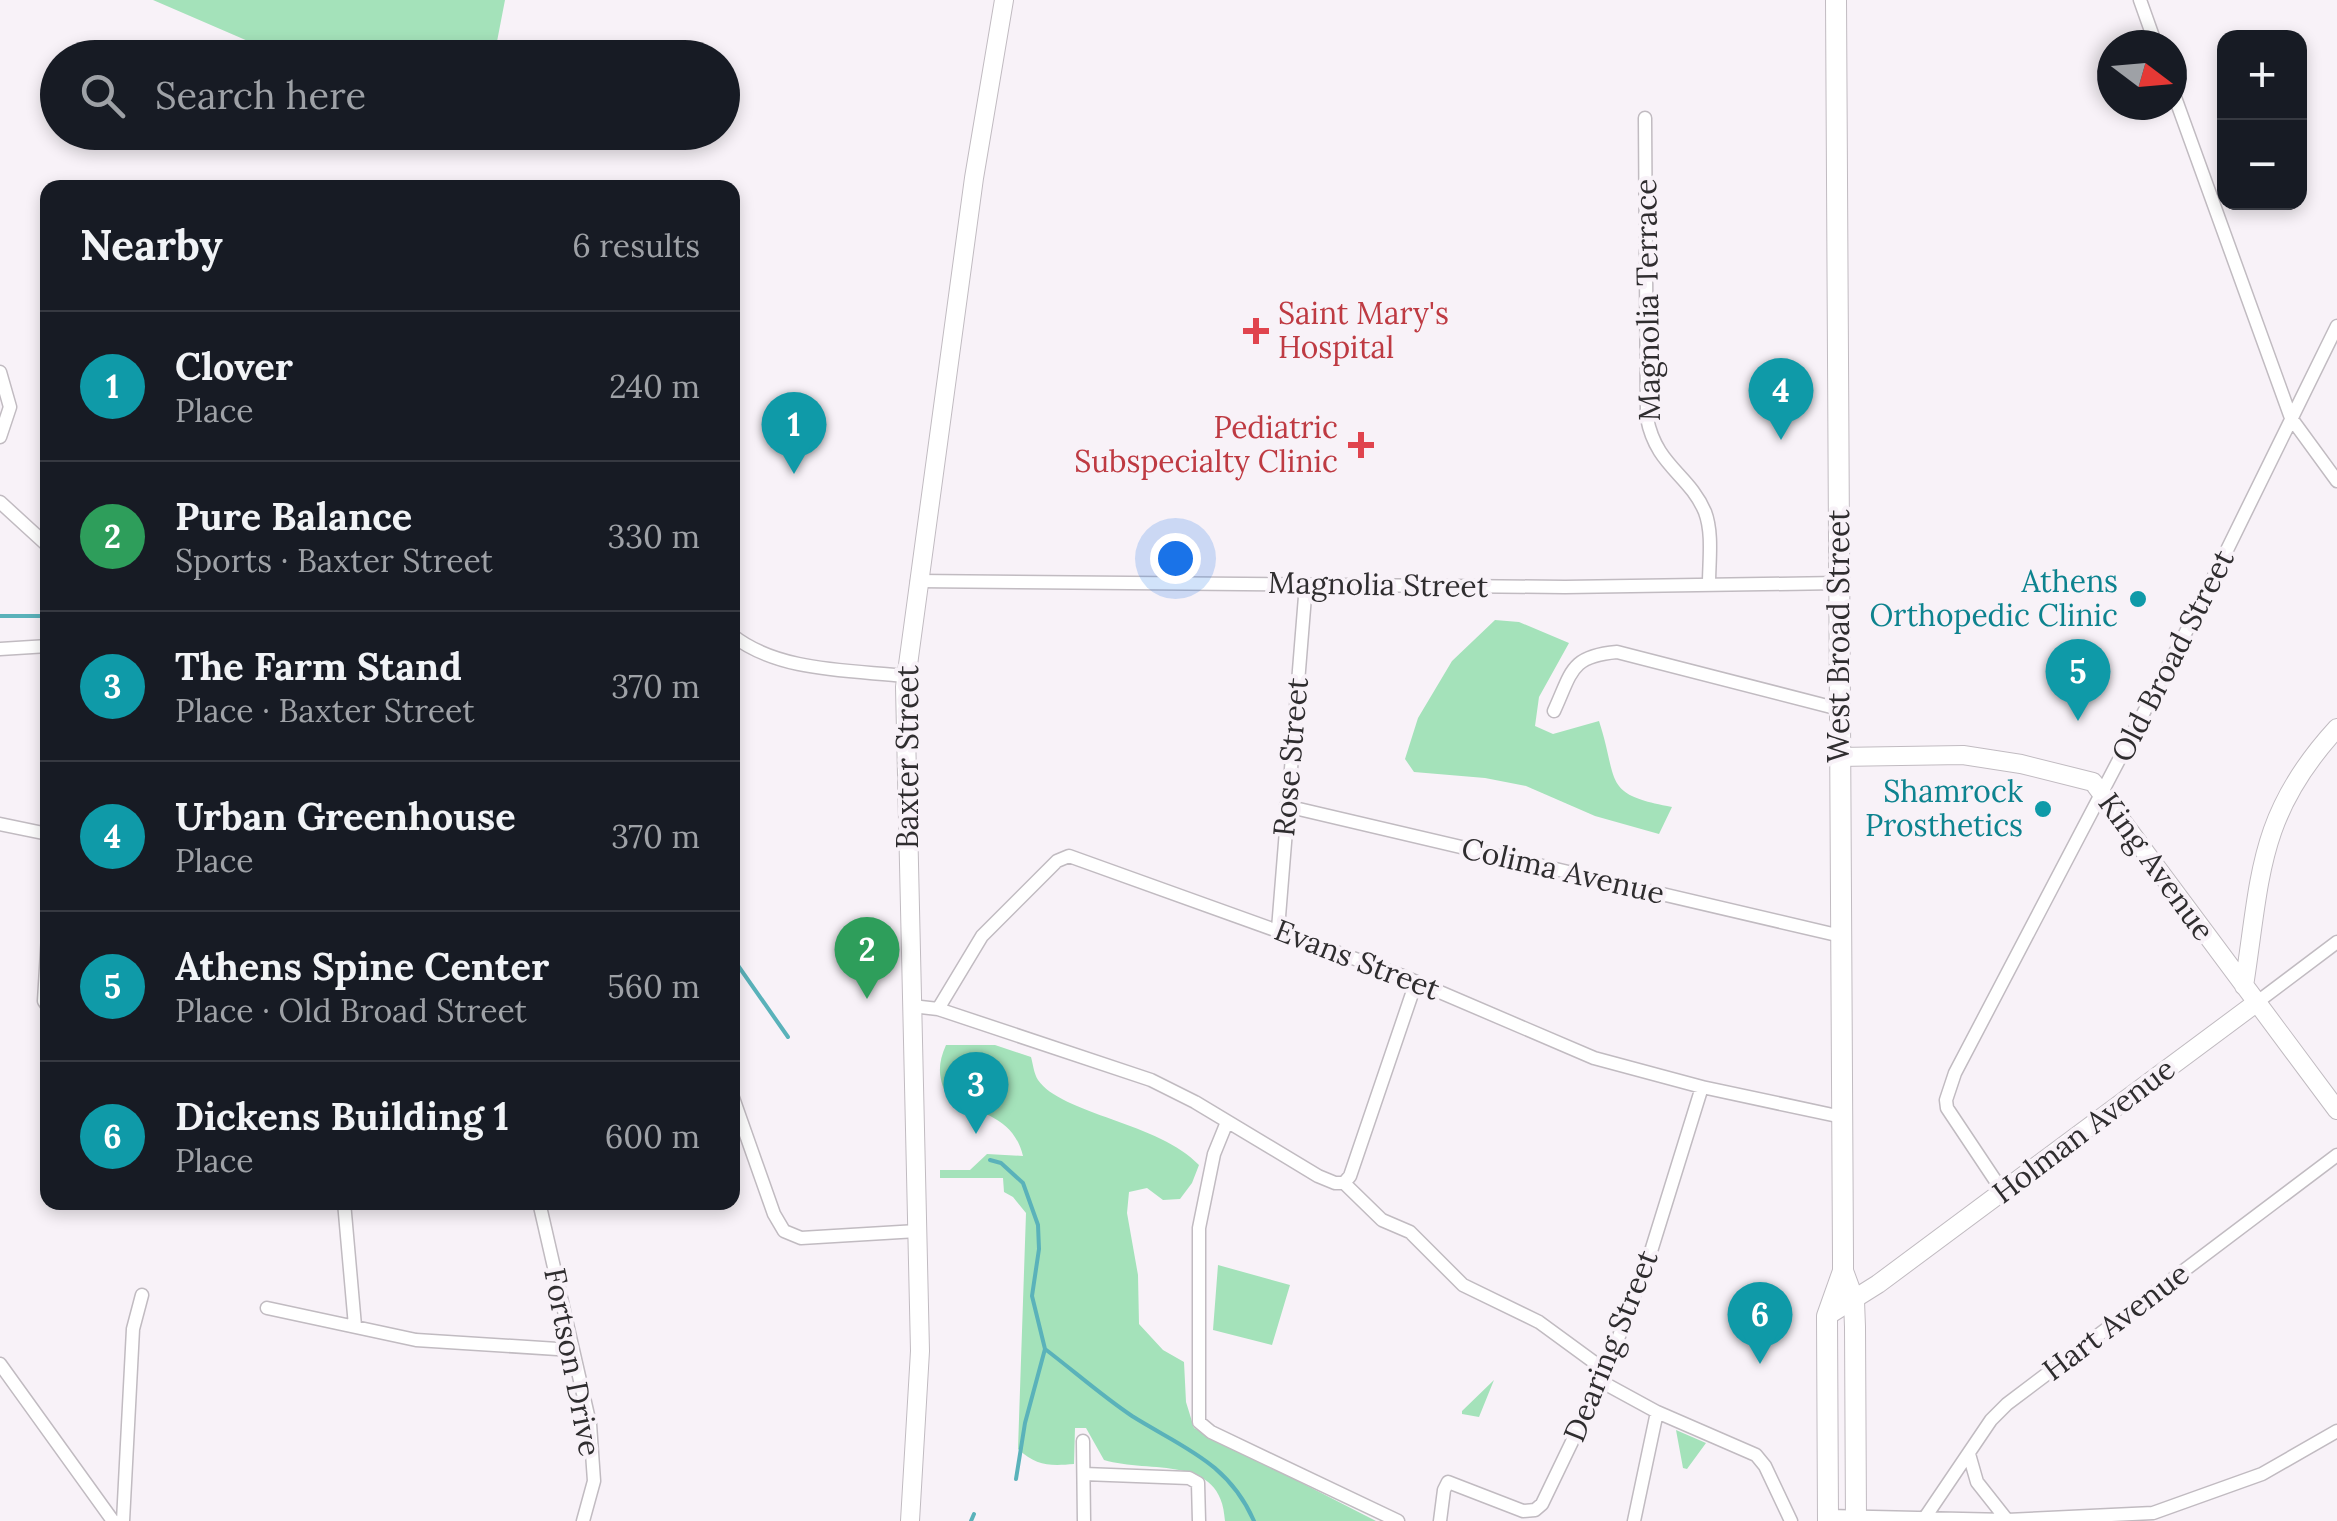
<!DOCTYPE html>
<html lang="en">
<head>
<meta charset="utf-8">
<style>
  :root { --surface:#171b24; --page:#20242c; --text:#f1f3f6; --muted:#9ea1a6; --line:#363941; --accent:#9daadf }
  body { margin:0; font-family:Lora,serif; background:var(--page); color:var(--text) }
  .controls { position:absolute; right:30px; top:30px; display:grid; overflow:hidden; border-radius:20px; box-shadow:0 5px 15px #0003 }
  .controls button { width:90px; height:90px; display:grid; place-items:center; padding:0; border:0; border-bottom:2px solid var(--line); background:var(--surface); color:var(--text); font:50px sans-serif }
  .compass { position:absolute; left:2097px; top:30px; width:90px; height:90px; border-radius:50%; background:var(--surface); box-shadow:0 5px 15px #0003; rotate:106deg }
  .you { position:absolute; left:1175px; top:558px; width:35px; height:35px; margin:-25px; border:8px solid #fff; border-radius:50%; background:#1a73e8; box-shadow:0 0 0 15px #1a73e833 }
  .badge { display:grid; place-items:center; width:65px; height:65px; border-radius:50%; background:var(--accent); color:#fff; font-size:32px; font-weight:700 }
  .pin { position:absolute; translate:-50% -82px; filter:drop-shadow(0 2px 5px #0008) }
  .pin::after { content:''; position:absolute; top:52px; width:35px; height:30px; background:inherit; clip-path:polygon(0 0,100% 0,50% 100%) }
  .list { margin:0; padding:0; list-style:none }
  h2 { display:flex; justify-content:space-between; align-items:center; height:130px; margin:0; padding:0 40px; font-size:42px }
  h2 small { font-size:32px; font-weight:400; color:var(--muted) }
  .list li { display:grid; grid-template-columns:65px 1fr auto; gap:30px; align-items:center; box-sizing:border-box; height:150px; padding:0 40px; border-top:2px solid var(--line) }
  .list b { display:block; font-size:38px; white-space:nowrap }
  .list p { margin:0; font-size:32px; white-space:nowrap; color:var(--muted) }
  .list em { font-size:32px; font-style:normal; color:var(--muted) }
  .icon { flex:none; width:55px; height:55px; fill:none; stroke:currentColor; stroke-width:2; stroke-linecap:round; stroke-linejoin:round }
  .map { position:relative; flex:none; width:2337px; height:1521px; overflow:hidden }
  .search { position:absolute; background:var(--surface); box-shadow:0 5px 15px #0003; left:40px; top:40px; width:700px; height:110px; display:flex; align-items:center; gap:25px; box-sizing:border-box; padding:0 35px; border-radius:55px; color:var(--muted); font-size:38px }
  .panel { position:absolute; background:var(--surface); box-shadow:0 5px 15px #0003; left:40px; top:180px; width:700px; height:1030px; border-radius:20px }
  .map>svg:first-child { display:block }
</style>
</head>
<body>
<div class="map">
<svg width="2337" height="1521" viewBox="0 0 2337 1521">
  <rect width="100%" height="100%" fill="#f8f2f8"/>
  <path fill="#a4e2ba" d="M153,0h352l-11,57 -237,1v-13z
    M1495,620l24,2 50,21 -30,54 -4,29 18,8 46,-13c20,61 2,73 73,86l-13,27 -64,-18 -69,-30 -41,-8 -71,-6 -9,-13 13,-41 34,-57z
    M946,1045h49l36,12c2,7 3,17 7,23 23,34 122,43 161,85l-7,18 -12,16 -17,1 -16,-12 -18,4 -2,21 11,62 1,49 24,26 21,12 2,40 8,26 182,93h-151c-3,-68 -75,-47 -121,-61l-18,-32h-11l-1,36c-24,2 -38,2 -56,-15l8,-236 -13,-16 -9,-5 -1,-14h-63v-8h30l17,-16 36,2c-9,-37 -40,-44 -73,-54 -11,-20 -14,-35 -4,-57z
    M1218,1265l72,20 -18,60 -59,-15z
    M1494,1380l-15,37 -17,-3v-3z
    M1676,1430l30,13 -19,26 -4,-1z"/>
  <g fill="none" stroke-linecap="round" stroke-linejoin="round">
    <path stroke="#5ab2ba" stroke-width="4" d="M0,616h48
      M732,957l56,80
      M990,1160l11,3 22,20 15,42 1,24 -7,47 13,53 -20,74 -9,56
      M1045,1349c29,22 57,47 87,67 51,32 96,46 122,105
      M971,1521l3,-7"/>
    <g stroke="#c1bbc1" stroke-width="15">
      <path id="street" d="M2140,0l16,45
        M2172,89l119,329 46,63
        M1645,118l2,300c9,48 42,56 58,94 8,21 4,49 4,72
        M0,372l10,35 -10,30
        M0,502l48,44
        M917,581l648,6 274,-4
        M732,635c46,37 118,35 173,41
        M0,649l48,-3
        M1554,711c18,-39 16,-55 63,-59l222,57
        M1286,806l555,130
        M0,824l48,10
        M1278,929l28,-345
        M48,935l-4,66 4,6
        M2256,1003l81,-61
        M912,1006l26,3 213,71 44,22 123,74 17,7h9
        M938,1009l44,-73 75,-75 12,-5 331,119 194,83 108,29 140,30
        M732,1095l42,119 10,17 17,7 116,-7
        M1227,1122l-13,32 -15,74v194l12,10 187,89
        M1344,1183l38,37 28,12 53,53 76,37 67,49
        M1344,1183l6,-7 66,-194
        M2003,1192l-56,-84 -1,-8 9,-27 244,-466 138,-281
        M344,1202l11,124
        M539,1202l51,222 4,57 -11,40
        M267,1308l149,32 157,10
        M0,1364l113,157
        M1602,1382l55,30 99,43 9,11 26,55
        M1083,1441l1,80
        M1969,1454l8,28 30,38
        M1084,1474l105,4 9,5 1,38
        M1828,1516l179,4 146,-7 109,-39 75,-43
        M1926,1516l65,-96 16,-16 330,-249
        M123,1521l10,-192 9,-34
        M1440,1521l4,-31 4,-8 75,29 12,-1 7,-6 64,-133 46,-123 50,-161
        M1634,1521l23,-109"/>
    </g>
    <g stroke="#c1bbc1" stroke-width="20">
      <path id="secondary" d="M1838,757l125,-2 58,9 72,18 244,328
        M2244,986c17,-109 13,-171 93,-258
        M1827,1316l51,-32 378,-281
        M910,1521l10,-170 -15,-664 69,-509 30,-178"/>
    </g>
    <g stroke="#c1bbc1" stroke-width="22">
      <path id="primary" d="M1836,0l7,1259v12l11,30 1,26 1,194
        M1828,1521l-1,-205 16,-45"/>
    </g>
    <use href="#street" stroke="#fff" stroke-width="12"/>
    <use href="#secondary" stroke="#fff" stroke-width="18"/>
    <use href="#primary" stroke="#fff" stroke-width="20"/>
  </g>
  <g fill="#e0444e" stroke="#f8f2f8" stroke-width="4">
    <path d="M1251 316h10v10h10v10h-10v10h-10v-10h-10v-10h10z"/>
    <path d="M1356 430h10v10h10v10h-10v10h-10v-10h-10v-10h10z"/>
  </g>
  <g fill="#0f9aa8" stroke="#f8f2f8" stroke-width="4">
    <circle cx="2138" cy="599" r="10"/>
    <circle cx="2043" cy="809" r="10"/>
  </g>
  <g text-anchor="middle" stroke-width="8" stroke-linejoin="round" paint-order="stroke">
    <g font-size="30" fill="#2f2d2f" stroke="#f8f2f8">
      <text transform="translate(1648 300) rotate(-91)" y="10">Magnolia Terrace</text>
      <text transform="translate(1378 585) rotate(1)" y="10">Magnolia Street</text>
      <text transform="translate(1839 636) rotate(-90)" y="10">West Broad Street</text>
      <text transform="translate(2173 656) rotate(-63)" y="10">Old Broad Street</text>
      <text transform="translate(908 757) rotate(-90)" y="10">Baxter Street</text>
      <text transform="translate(1291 757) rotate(-85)" y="10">Rose Street</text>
      <text transform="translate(2156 867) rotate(54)" y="10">King Avenue</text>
      <text transform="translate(1563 871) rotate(13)" y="10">Colima Avenue</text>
      <text transform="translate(1357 960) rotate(21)" y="10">Evans Street</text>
      <text transform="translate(2084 1131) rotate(-37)" y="10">Holman Avenue</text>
      <text transform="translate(2116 1322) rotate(-37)" y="10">Hart Avenue</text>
      <text transform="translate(1611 1346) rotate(-68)" y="10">Dearing Street</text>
      <text transform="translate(572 1362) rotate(79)" y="10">Fortson Drive</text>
    </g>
    <g font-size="30" fill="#be3a42" stroke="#f8f2f8" text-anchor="start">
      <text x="1278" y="324">Saint Mary's<tspan x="1278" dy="34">Hospital</tspan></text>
      <text x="1338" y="438" text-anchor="end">Pediatric<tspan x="1338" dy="34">Subspecialty Clinic</tspan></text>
    </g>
    <g font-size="30" fill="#0d838f" stroke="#f8f2f8" text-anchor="end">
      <text x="2118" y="592">Athens<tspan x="2118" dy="34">Orthopedic Clinic</tspan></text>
      <text x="2023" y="802">Shamrock<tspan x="2023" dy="34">Prosthetics</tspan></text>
    </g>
  </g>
</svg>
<div class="controls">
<button>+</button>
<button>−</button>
</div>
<svg class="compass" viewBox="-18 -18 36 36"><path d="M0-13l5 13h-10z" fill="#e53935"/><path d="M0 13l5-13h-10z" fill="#9ea1a6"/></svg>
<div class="you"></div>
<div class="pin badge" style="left:794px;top:474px;background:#0f9aa8">1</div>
<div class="pin badge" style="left:867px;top:999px;background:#2e9e5b">2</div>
<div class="pin badge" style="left:976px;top:1134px;background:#0f9aa8">3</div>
<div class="pin badge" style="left:1781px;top:440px;background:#0f9aa8">4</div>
<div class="pin badge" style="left:2078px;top:721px;background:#0f9aa8">5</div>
<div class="pin badge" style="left:1760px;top:1364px;background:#0f9aa8">6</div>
<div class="search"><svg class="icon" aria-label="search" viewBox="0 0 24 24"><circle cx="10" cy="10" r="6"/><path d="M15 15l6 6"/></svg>Search here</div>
<section class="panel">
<h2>Nearby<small>6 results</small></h2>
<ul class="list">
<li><span class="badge" style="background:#0f9aa8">1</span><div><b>Clover</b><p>Place</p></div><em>240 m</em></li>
<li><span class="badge" style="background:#2e9e5b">2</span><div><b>Pure Balance</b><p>Sports · Baxter Street</p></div><em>330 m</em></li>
<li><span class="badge" style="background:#0f9aa8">3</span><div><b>The Farm Stand</b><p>Place · Baxter Street</p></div><em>370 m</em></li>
<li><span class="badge" style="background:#0f9aa8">4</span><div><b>Urban Greenhouse</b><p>Place</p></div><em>370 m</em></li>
<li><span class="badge" style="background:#0f9aa8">5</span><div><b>Athens Spine Center</b><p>Place · Old Broad Street</p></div><em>560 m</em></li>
<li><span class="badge" style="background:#0f9aa8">6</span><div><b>Dickens Building 1</b><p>Place</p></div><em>600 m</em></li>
</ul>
</section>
</div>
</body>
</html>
